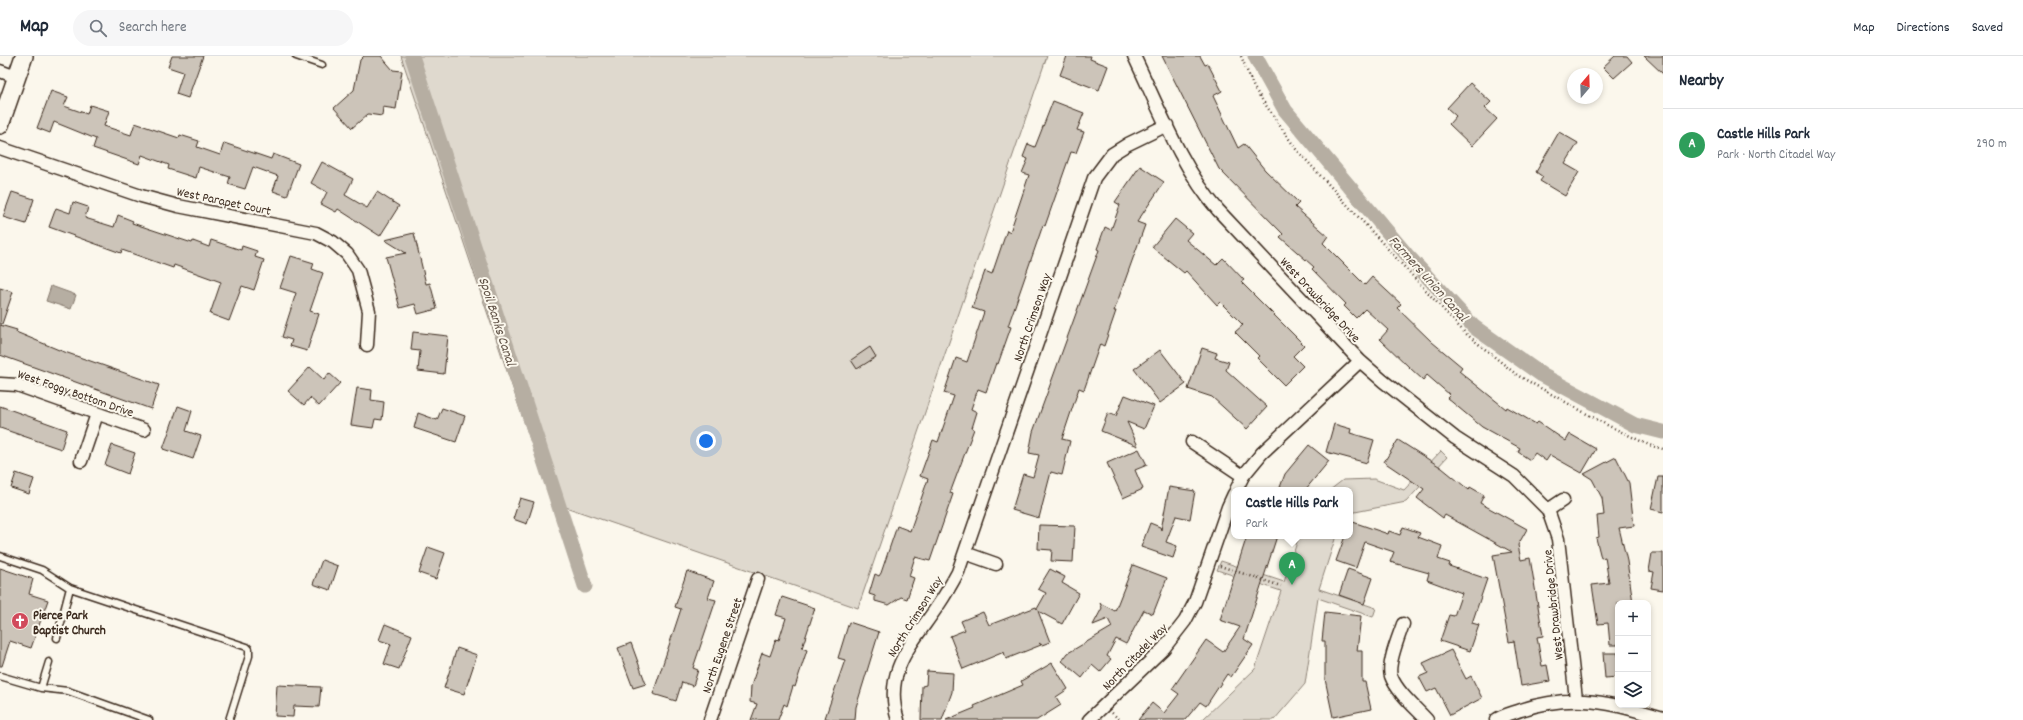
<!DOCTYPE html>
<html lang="en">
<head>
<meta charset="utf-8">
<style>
  :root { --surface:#fff; --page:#f6f6f7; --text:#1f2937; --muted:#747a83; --line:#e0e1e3; --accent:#b45309 }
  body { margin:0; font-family:Dekko,sans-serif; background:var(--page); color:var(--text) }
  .controls { position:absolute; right:12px; bottom:12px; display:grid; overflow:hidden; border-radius:8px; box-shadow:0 2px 6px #0003 }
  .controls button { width:36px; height:36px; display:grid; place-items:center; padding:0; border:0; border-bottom:1px solid var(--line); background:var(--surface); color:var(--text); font:20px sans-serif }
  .compass { position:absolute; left:1567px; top:12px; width:36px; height:36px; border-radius:50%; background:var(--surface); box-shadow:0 2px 6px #0003; rotate:19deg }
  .you { position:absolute; left:706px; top:385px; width:14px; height:14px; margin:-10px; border:3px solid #fff; border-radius:50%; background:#1a73e8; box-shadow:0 0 0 6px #1a73e833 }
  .badge { display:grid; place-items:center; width:26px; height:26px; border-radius:50%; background:var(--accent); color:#fff; font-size:13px; font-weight:700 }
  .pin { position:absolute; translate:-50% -33px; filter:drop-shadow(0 1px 2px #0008) }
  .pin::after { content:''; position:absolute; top:21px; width:14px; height:12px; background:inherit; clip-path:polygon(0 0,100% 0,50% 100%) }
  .popup { position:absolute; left:1231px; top:431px; width:122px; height:52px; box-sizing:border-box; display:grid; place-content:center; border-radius:8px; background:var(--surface); filter:drop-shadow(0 1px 3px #0005); font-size:13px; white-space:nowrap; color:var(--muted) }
  .popup b { font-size:15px; color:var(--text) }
  .popup::after { content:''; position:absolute; left:50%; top:100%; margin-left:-8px; border:8px solid transparent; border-top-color:var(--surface) }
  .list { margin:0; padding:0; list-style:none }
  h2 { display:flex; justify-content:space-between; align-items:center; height:52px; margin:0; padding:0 16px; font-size:17px }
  h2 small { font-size:13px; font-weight:400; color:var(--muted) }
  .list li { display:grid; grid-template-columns:26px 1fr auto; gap:12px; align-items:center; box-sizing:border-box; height:72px; padding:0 16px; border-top:1px solid var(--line) }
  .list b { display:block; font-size:15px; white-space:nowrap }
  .list p { margin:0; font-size:13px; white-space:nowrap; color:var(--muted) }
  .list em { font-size:13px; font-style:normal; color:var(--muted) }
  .icon { flex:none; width:22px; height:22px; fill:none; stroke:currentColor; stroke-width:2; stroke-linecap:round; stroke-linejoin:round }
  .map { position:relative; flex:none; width:1663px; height:664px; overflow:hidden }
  header { display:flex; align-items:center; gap:24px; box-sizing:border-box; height:56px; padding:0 20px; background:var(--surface); border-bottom:1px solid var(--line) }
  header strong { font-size:19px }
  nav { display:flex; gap:22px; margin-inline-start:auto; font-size:14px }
  .search { width:280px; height:36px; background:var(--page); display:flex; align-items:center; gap:10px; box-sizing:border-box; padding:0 14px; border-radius:22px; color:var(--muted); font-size:15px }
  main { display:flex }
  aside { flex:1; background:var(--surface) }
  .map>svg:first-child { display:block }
</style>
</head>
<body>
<header>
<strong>Map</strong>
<div class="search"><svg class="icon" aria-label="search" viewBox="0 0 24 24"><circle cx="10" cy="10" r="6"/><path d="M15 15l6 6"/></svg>Search here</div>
<nav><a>Map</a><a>Directions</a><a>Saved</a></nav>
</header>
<main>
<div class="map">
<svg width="1663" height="664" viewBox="0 0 1663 664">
  <rect width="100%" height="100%" fill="#fbf7ec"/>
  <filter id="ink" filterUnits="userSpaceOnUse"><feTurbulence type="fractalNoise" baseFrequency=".025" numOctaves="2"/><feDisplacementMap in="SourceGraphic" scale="8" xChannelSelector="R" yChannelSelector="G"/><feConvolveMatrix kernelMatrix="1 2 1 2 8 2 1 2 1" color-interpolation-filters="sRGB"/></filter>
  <g filter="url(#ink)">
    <path fill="#dfd9ce" stroke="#8d8276" d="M401,0h646l-189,552 -307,-106z
      M1441,395l6,6 -41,45 -56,11v-23h-20l13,-10 31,-1 30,11z
      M1299,480h37l-17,53 57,19 -3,9 -55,-19 -13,86 -31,36h-72l53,-51 26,-78 -64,-21 4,-9 63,21z"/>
    <path fill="#b6aea2" stroke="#85796d" d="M51,230l25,9 -5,14 -25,-8z"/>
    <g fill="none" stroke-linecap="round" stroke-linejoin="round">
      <path stroke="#b6aea2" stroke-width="15" d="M412,0l173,530
        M1255,0l30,54 122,145 67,72 68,48 93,50 28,7"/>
    </g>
    <path fill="#ccc4b9" stroke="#3b2a1e" d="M172,0h31l-15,42 -12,-4 7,-22 -15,-5z
      M364,0h17l12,14 9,1 -6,38 -13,-2 -1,9 -14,-2 -16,14 -18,-20 20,-18 6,-30z
      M1067,0h24l-1,3 18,7 -9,24 -39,-15z
      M1162,0h38l5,9 3,-1 14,27 -9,5 25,52 6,-4 21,26 34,33 -4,4 33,29 -5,7 42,42 7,-8 29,27 -4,4 35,34 30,25 -3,4 47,38 1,-2 29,17 2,-2 28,19 4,-7 26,15 -14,24 -32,-18 -4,6 -11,-8 -5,7 -12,-8 2,-4 -38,-21 -35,-29 3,-3 -23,-20 -4,5 -13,-12 -30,-29 8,-9 -23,-21 -9,9 -12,-12 2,-2 -34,-35 2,-2 -34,-30 3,-3 -64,-65z
      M1615,0h12l5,6 -18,16 -11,-11z
      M1644,0h19v18z
      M1470,27l21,19 -6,6 12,11 -25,27 -23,-22 7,-8 -9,-8z
      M51,35l17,6 -4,9 23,8 3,-9 19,6 -5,15 27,9 4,-12 44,15 1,-3 19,6 -2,6 23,8 4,-12 47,16 2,-5 26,10 -12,32 -14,-5 5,-15 -25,-9 -8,22 -17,-5 2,-7 -31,-10 -3,11 -28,-9 1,-4 -27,-10 -3,9 -46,-16 3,-9 -42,-17 -4,11 -13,-5z
      M1053,45l31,12 -7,17 7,2 -8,21 -5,-1 -26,74 -2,-1 -35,101 3,1 -13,37 -2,-1 -10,29 -8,-3 -7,20 6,3 -5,16 2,1 -24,64 3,1 -23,67 -15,-4 -6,19 5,2 -7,21 -6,-2 -12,8 -14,-4v-5l-6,-2 6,-20 4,2 2,-3 16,-47 13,5 18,-52 -8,-3 13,-36 5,2 16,-46 -10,-3 12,-35 11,4 17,-50 -12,-4 13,-37 7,3 15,-44 3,2 19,-57 -7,-2 6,-14 -5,-2 5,-13 7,3z
      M1559,76l19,11 -13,21 14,8 -14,24 -25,-15 3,-4 -7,-5z
      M322,106l31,17 -8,16 22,13 10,-16 22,14 -19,30 -42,-27 -2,3 -15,-8 6,-12 -16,-9z
      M1140,110l24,16 -27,40 8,3 -31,86h2l-12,35 -4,-2 -16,46 -5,-2 -17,51 8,2 -8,34 -11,-3 -12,46 -27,-8 11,-36 10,3 6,-22 -10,-2 4,-21 66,-182 -2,-1 8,-22 6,3 9,-25 -5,-3z
      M12,136l22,7 -8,25 -23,-7z
      M73,146l15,5 -3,11 29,9 4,-12 15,6 -1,2 60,20 1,-2 16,6 2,-7 30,10 1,-4 15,5 -2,6 9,3 -10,30 -12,-4 -13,35 -19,-7 11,-32 -47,-17 -1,3 -51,-18 -1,3 -72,-26 7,-19 14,5z
      M1175,163l17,14 -6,7 30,25 7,-7 21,22 -3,2 63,63 -11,11 10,10 -19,19 -27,-27 2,-2 -24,-24 8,-7 -23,-23 -3,3 -31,-34 -2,2 -32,-26z
      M414,177l12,51 4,-1 7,26 -19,5 -3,-10 -15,4 -14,-51 20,-4 -21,-13z
      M291,200l23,7 -2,6 11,4 -13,38 9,3 -12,37 -17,-5 2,-6 -10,-3 14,-44 -16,-5z
      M0,232l13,4 -11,32h-2z
      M0,269l17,5 -1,2 43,18 100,35 -8,24 -151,-54z
      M413,276l35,4 -4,38 -26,-3 2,-20 -9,-1z
      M870,291l6,10 -19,12 -6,-9z
      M1202,292l15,5 -2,5 14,4 -3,8 41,37 -20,22 -35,-32 -24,-8z
      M1160,294l26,34 -26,19 -26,-34z
      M310,311l14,13 5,-7 11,10 -21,23 -9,-8 -6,7 -16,-14z
      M357,332l15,2 -1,10 13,2 -2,18 -7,-1 -2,9 -22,-3z
      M1125,339l29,11 -10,23 -17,-7 11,24 -37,-15 7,-18 8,3z
      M0,350l67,24 -6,19 -61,-21z
      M178,350l14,5 -6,20 15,5 -8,23 -30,-10z
      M442,352l23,8 -9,26 -42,-14 4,-15 19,7z
      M1334,368l17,5 -1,4 24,7 -7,23 -41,-11z
      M1398,384l44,28 27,22 1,-3 14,8 -4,8 47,26 -9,16 3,15 9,-2 13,78 -6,1 5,29 5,-1 3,16 -29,5 -7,-45 -5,1 -16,-87 19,-3 -67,-37 -2,3 -26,-20 7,-9 -40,-27z
      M112,389l23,8 -7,21 -23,-9z
      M1309,389l20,16 -24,29h-26l6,-16z
      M1139,393l8,16 -12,5 8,19 -20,9 -16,-35z
      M1616,401l13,26 5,43 -15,2 8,33 6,42h-15v42h-8l-2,-22 -10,1 -6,-39 17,-2 -4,-26 -4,1 -5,-20 3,-1 -2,-21 7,-1 -2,-17 -10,-19 -8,-5z
      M16,417l18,6 -5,15 -18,-6z
      M1658,421h5v35l-12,-3z
      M1169,431l26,4 -5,28 -14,-3 -10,26 11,4 -4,12 -32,-11 9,-24 10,4 1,3z
      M520,442l14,4 -7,22 -14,-5z
      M1350,465l38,13 1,-3 11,4 3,-8 17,6 -2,4 24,9 -4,13 12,4 -1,3 38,13 -15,44 7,2 -9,26 -30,-10 9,-26 5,1 8,-23 -35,-13 2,-7 -39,-11 4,-10 -29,-10 -9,26 -20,-7 9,-25h5z
      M1039,469l36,1 -2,36 -22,-1 1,-11 -14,-1z
      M1247,480h30l-33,103 9,6 -22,32 -4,-3 -21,32 -6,-4 -15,18h-47l14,-17 12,10 15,-19 -7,-5 34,-49 17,12 17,-25 -20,-7z
      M428,491l17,6 -9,26 -17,-6z
      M1652,497h11v37l-12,-2 3,-16 -5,-1z
      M322,504l16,6 -8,24 -17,-6z
      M1133,509l34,13 -14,36 -9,-4 -18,34 -10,-5 -9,17 4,3 -11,13 -8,-7 -10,13 -20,-17 6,-8 44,-26 -4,-8 -15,6 9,-17 -2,-5 15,8z
      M0,512l33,11 -4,15 19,6 -17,48 -21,-7 -8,25h-2z
      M1050,513l15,8 -3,6 17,10 -17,31 -24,-13 12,31 -8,3 -3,-2 2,2 -35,14 -2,-7 -41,17 -13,-33 15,-6 -4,-9 22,-9 6,13 47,-18 1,2 9,-16 -8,-4z
      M1348,513l25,9 -9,26 -25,-9z
      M687,515l27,10 -6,17 8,2 -23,68 5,2 -5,16 -11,-4 -6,19 -23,-7 28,-85 -6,-2z
      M782,541l33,11 -13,40 5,2 -12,37 -2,-1 -6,20 -3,-2 -6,16h-27l6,-16 -7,-2 1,-16 11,-33 8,3 6,-17 3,1 7,-22 -10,-3z
      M1325,556l36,4 -4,35h5v31h3l6,27 -38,8 -8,-38v-38h-3z
      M849,566l30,10 -23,75 -1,13h-22l-8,-2 20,-58 -7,-2z
      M385,568l27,11 -13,34 -15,-5 7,-20 -12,-4z
      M631,587l15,41 -13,4 -15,-40z
      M457,592l20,7 -13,39 -20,-6z
      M1451,594l15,29 5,-3 11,22 -32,17 -14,-27 -9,4 -8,-15 9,-4 -5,-10z
      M1603,597h15v24l-13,1z
      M1052,607l16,26 -12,8 5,8 -24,15h-91l29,-12 -1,-2 49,-21 -2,-4z
      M927,615l26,2 -1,19 -10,28h-21l1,-34 4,-1z
      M277,629l44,2 -2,20 -25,-1 -1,11 -18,-1z"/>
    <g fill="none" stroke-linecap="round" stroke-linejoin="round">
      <g stroke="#3b2a1e" stroke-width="9">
        <path id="lane" d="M296,0l26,9
          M0,500l42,14 28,18 177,59 2,2v7l-20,64
          M57,582l13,-50
          M0,620l41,12 27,3 81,29
          M41,632l8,-26"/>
      </g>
      <g stroke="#3b2a1e" stroke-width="15">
        <path id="street" d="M1134,0c24,50 48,113 84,154l142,151 23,20 72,57 59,38 34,34 10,29 18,160
          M0,15l16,6
          M0,92l141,48 37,10 138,27 17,9 14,12 11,16 11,41 -2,34
          M0,328l17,1 127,45
          M1192,386l51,34
          M81,405l16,-47
          M1236,434l7,-14 19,-23 98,-92
          M1548,454l15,-10
          M965,497l31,11
          M1403,568c-4,12 -16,40 -12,52 6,16 24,31 36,44
          M710,664l48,-141
          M898,664c-16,-50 16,-78 41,-116 7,-10 13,-21 19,-32l136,-394 18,-24 16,-10 39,-19
          M1089,664l75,-72 21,-27 10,-19 33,-95 6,-13
          M1496,664c7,-5 17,-7 25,-10 53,-18 91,-7 142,8"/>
      </g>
      <g stroke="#3b2a1e" stroke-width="20">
        <path id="secondary" d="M0,69l24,-69"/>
      </g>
      <path stroke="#3b2a1e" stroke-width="2.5" stroke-dasharray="1 3" stroke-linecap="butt" d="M1241,0l13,32 42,61 169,184 52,42 88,49 44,21 14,4
        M1220,510l61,20
        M1112,657l8,7"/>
      <use href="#lane" stroke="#fbf7ec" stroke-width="6"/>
      <use href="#street" stroke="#fbf7ec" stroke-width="12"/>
      <use href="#secondary" stroke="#fbf7ec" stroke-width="17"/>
    </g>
  </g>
  <defs>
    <g id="church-disc" transform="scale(0.9)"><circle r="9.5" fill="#d1495b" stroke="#fbf7ec"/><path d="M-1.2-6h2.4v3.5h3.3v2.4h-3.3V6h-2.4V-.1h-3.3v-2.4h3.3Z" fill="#fff"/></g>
  </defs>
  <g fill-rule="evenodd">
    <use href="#church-disc" x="20" y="565"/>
  </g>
  <g text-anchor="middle" stroke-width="4" stroke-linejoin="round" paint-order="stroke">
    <g font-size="13" fill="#3b2a1e" stroke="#fbf7ec">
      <text transform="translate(224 144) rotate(12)" y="5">West Parapet Court</text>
      <text transform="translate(1321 243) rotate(47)" y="5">West Drawbridge Drive</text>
      <text transform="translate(1031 261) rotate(-71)" y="5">North Crimson Way</text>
      <text transform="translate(76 336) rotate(19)" y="5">West Foggy Bottom Drive</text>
      <text transform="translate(1552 549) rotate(-96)" y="5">West Drawbridge Drive</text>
      <text transform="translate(914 560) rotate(-58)" y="5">North Crimson Way</text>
      <text transform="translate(721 589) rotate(-71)" y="5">North Eugene Street</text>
      <text transform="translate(1134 600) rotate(-46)" y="5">North Citadel Way</text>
    </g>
    <g font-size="13" font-weight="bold" fill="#3b2a1e" stroke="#fbf7ec" text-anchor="start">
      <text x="33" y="563">Pierce Park<tspan x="33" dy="15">Baptist Church</tspan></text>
    </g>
    <g font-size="14" font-style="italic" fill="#605246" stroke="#fbf7ec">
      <text transform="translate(1429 222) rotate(48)" y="5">Farmers Union Canal</text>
      <text transform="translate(498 265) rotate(72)" y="5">Spoil Banks Canal</text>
    </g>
  </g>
</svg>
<div class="controls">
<button>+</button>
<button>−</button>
<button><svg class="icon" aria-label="layers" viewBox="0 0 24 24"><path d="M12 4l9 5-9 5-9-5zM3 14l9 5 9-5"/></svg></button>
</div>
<svg class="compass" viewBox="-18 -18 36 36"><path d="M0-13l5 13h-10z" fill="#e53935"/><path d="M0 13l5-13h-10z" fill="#747a83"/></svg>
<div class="you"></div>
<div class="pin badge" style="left:1292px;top:529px;background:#2e9e5b">A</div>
<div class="popup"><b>Castle Hills Park</b>Park</div>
</div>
<aside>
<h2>Nearby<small></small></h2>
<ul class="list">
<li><span class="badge" style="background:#2e9e5b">A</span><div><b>Castle Hills Park</b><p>Park · North Citadel Way</p></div><em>290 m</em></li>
</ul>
</aside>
</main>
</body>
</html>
